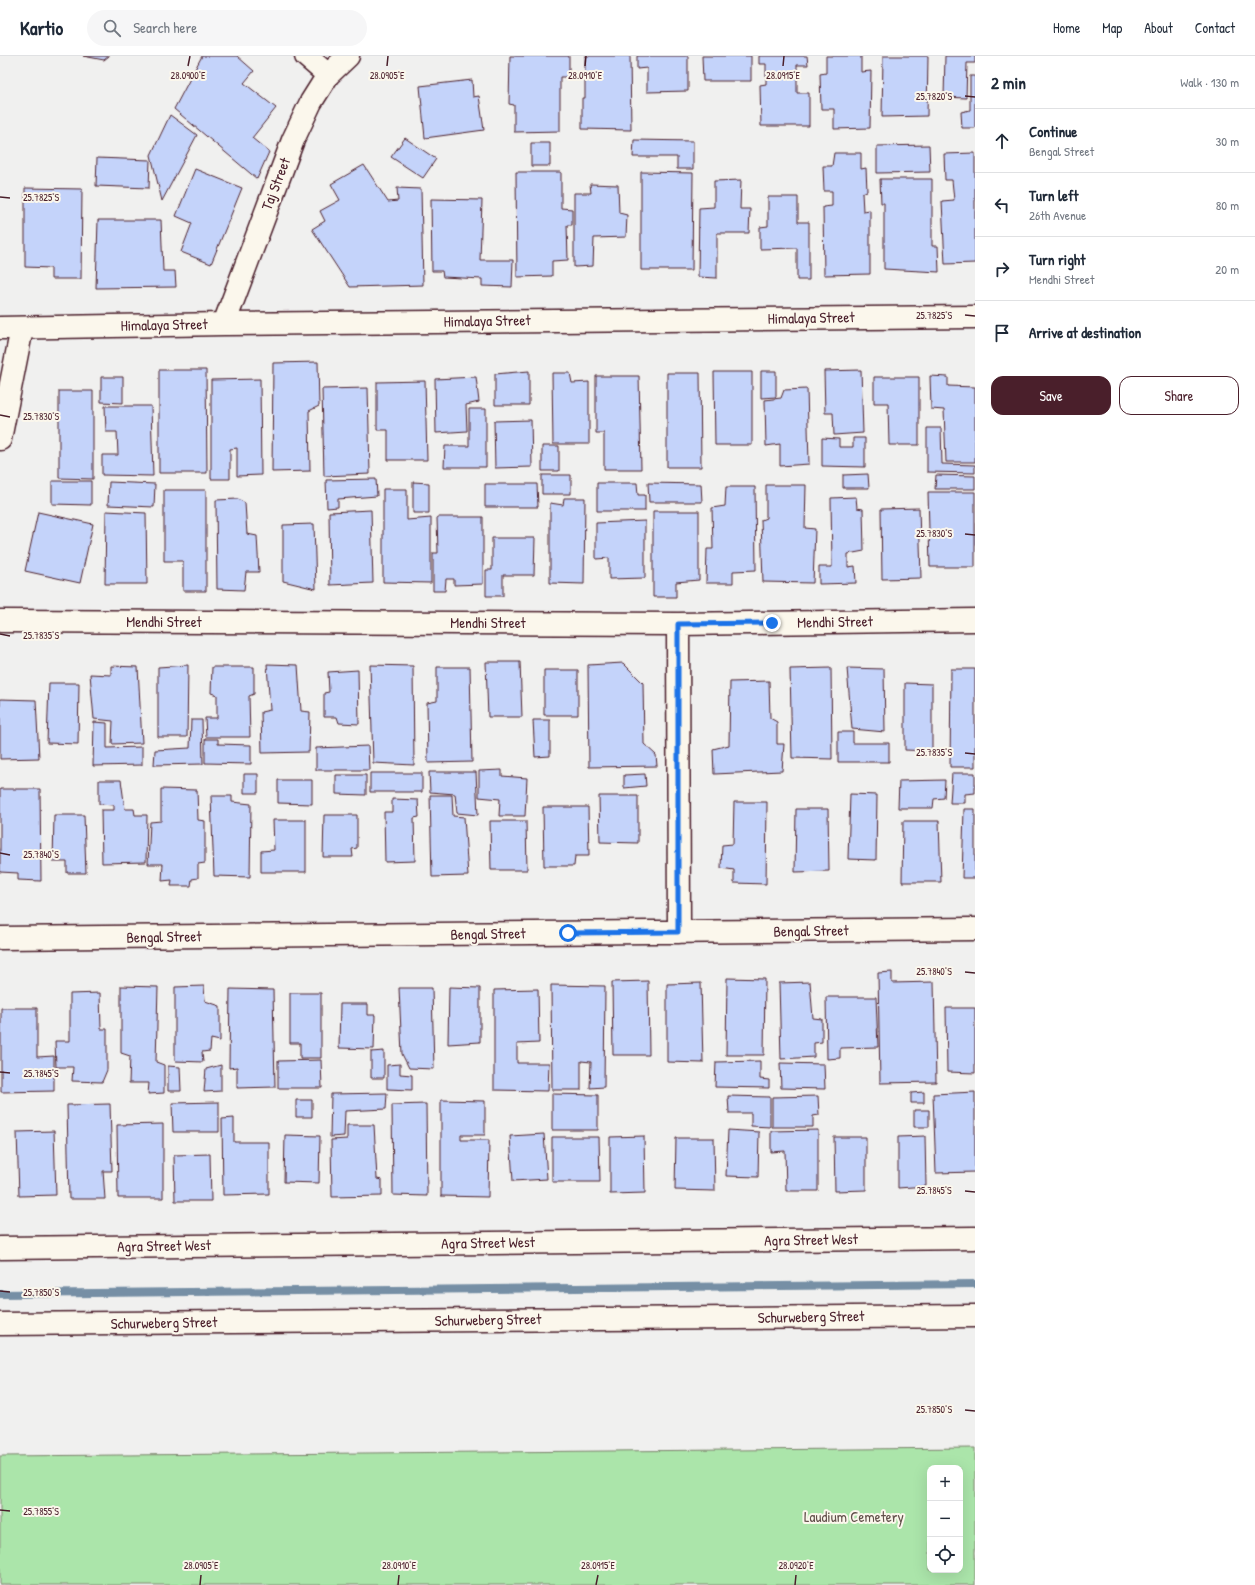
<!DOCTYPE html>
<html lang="en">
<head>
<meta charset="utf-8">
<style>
  :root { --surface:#fff; --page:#f6f6f7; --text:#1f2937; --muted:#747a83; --line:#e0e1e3; --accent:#4a1f2b }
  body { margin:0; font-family:"Patrick Hand",sans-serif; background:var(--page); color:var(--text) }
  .controls { position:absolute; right:12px; bottom:12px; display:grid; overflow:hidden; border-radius:8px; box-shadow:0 4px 16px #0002 }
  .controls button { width:36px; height:36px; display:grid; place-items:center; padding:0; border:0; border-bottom:1px solid var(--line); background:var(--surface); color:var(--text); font:20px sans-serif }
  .stop { position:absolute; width:12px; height:12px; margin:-9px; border:3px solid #1a73e8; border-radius:50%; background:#fff }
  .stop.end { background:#1a73e8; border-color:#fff; box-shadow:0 1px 4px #0008 }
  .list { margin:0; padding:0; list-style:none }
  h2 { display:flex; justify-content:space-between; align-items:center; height:52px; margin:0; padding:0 16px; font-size:17px }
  h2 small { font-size:13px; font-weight:400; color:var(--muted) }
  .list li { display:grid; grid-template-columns:26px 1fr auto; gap:12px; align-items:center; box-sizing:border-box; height:64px; padding:0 16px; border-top:1px solid var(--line) }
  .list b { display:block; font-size:15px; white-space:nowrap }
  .list p { margin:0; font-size:13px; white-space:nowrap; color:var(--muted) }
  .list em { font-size:13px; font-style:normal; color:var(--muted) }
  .actions { display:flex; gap:8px; padding:12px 16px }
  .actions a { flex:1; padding:9px 0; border:1px solid var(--accent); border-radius:12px; text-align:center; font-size:14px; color:var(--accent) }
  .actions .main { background:var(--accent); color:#fff }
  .icon { flex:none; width:22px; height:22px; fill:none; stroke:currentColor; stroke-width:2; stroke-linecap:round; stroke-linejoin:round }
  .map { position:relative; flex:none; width:975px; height:1529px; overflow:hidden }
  header { display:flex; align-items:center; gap:24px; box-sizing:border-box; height:56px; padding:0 20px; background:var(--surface); border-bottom:1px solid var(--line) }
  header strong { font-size:19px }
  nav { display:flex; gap:22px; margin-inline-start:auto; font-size:14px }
  .search { width:280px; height:36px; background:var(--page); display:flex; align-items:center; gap:10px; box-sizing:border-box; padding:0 14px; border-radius:22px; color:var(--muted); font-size:15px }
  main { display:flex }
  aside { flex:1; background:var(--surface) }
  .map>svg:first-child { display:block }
</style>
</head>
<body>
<header>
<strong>Kartio</strong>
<div class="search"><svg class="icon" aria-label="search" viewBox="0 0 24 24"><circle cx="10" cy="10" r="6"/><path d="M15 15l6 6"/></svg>Search here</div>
<nav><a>Home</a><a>Map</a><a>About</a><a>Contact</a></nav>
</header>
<main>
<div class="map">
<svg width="975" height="1529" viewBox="0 0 975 1529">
  <rect width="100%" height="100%" fill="#f0f0ef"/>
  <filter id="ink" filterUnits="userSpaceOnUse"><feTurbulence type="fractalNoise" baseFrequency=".025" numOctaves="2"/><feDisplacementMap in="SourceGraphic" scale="8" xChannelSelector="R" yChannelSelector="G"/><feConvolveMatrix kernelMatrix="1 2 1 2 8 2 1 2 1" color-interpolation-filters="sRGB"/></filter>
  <g filter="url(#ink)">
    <path fill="#abe5aa" stroke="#7a826a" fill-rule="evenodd" d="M975,1392v137h-975v-129zM930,1412h30v102h-30z"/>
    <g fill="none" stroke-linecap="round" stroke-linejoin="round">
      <path stroke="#768fa5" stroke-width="8" d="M0,1238l975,-10"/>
    </g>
    <path fill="#c4d3fa" stroke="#4a1f2b" d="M83,0h26l-5,4z
      M202,0h35l17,15 -10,12 32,25 -24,30 17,14 -12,27 -83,-70z
      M510,0h59v21h-9v54l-46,1v-27l-5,-1z
      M585,0h45l1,74 -49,-1v-31h3z
      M637,0h51v35l-41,1v-24l-10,1z
      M702,0h49v25h-48z
      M759,0h48l1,9h-11v28h12v33h-48l-1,-41 6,-1v-20h-7z
      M826,0h35v16l10,-1 -1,57 -36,1v-20h-13l-1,-35 6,-1z
      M883,0h45l-1,60 -45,1z
      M945,0h30v7h-8l-1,35 -22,-1z
      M970,20h5v52h-13l-1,-16 9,-2z
      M472,24l1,17 6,-1 5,34 -59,8 -5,-52z
      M170,59l27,20 -35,66 -11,-46z
      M405,82l31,21 -13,19 -32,-21z
      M634,84l59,1v28h-16v-12h-44z
      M531,87h19v23h-19z
      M929,89l1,27 -53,1v-27z
      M834,97h27v16l5,-1 1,23 -5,2 1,18 7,-1v64l-46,1 -1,-68 9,-1v-15h-8l-1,-25h9z
      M975,97v110l-30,1 -3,-63 12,-1 -2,-20h-7l-1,-26z
      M97,102l53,2 -1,28 -53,-2z
      M364,109l24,37 10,-1 -1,-13 24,1 2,96 -73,2 -38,-58 13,-8 -5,-10 20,-11 -9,-16z
      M195,113l47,19 -31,76 -30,-12 11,-29 -16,-7z
      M516,116h45v36l11,1v16h-5l1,35 -16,1v15l-35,1z
      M641,116l52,1 -1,97h-51z
      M880,123h52v67h6l1,26 -55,-3v-66h-3z
      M741,124l-1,29h10l-1,24h-32v45l-19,-1 1,-69 15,-1v-26z
      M590,128l28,1 1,28 8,2 -1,22 -32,1 -1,28 -19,1v-74h17z
      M25,132l57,1 -1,90h-30v-11l-26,-1z
      M768,141h30v25h11v58h-12v-32l-37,1v-22l8,-1z
      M431,143l51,1 -2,60h33l-1,27 -30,-1v-7l-39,-2 -1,-6h-10z
      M98,164h63l2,51h12l1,16 -80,1z
      M318,306l1,44 -10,5 1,60 -38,1 1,-109z
      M159,314h47l1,103h-48z
      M861,314l2,63 -29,2 -1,-22h-8l-1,-42z
      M529,315v34h-34v-31z
      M761,315h15v26l-15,1z
      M714,316h38v73h-37z
      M552,317h18l2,10 17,-1v62h-36z
      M667,317h33l1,94h-34z
      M596,320h43l2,93h-37v-36h-8z
      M930,320l18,1v9l27,1v75h-29l-2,-52 -13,-1z
      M101,321h22v26l-22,-1z
      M476,321l3,25 -13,3 1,26 -31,2 -1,-54z
      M874,321h45v68h-30l-1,-42h-14z
      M260,323l1,96 -24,1v-28l-7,1v30h-19v-99z
      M425,325l2,79h-39v-30h-11v-48z
      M368,332l2,86 -46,2 -2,-87z
      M807,333l2,75 -29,2v-22l-14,2 -1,-46 16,-2 3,-8z
      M59,335h34v88l-34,-1z
      M105,350h46l2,70 -51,-1v-20h16l-1,-23h-11z
      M469,353h17v58h-42l1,-21h24z
      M531,364l1,47 -37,1 -1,-47z
      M927,372h14l1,36 33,1v8l-48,-1z
      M822,382l17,1v8h14v-9h12v29l-43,-1z
      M542,390h17v25h-17z
      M868,418l1,14h-26v-13z
      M542,419h29v19h-29z
      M936,419l39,1v13h-40z
      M376,423l1,17 -39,3v8l-11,1 -1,-28z
      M52,425h39v24l-39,-1z
      M109,426l46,2 -1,23 -46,-2z
      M413,426l16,1v30h-16z
      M597,427h40l1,12h7v16h-48z
      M648,427l53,1 1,18h-53z
      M485,428h52l1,23h-53z
      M766,429h40l-1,43 10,1 -2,54 -50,-1 -2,-62 5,-2z
      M726,431h29l1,83 -23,1v12h-27l1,-34h6l-1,-41 13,-2z
      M383,433h24v31l24,-2v65l-48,-1z
      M164,434h42v101h-23v-30h-19z
      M928,436h47v75h-45z
      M856,441l1,11 6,1 1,42 -16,3v13l7,-1 1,17 -37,1v-17h13l-1,-69z
      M564,442h21l-1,86 -34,-1v-80l13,2z
      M238,443l7,4 2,31 10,2 2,36h-13l-2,18 -27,-1 -1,-89z
      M919,452l2,70 -39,1 -1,-70z
      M371,454l2,73 -43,2 -1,-73z
      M106,455l40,2 1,71h-42z
      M653,455h46v69l-23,2v15h-23z
      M38,456l55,12 -13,59 -55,-12z
      M437,461h46v67l-29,1v-6h-8l-1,12h-12v-38h5z
      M645,465v57l-36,1v-21l-13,1v-36z
      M314,468l2,65 -33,-8v-56z
      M492,482h43l-1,37h-31v21h-17v-26h6z
      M486,606h34l2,55h-34z
      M623,607l20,20 1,61 12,11 1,11 -68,1 -1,-102z
      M267,608l31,1 3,46 9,1 -1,40 -47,1 -1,-41 9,-2z
      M188,609l-1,72h-29v-70z
      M370,609l43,1 1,99 -41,-2z
      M111,610l27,1 4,76 -30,1 1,-23 -19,-2 -4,-45 21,1z
      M212,611h42v27l-5,2 1,41h-44l-1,-19h12v-23l-6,-2z
      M437,611h33l2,95 -44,1 -1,-60 10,-2z
      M831,612l1,91 -40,-1 -2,-89z
      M847,612l37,1 1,63 -33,-3z
      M951,613h24v98h-25z
      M358,614l1,54 -20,-1 -2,-6h-13v-24l5,-1 -1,-20z
      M544,614h34v45h-34z
      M769,625l1,37 7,4v22h7l-2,27 -68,3 -1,-25 16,-4 1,-63z
      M49,627h30l-1,61 -31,-1z
      M905,627l27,1v67l-27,-1z
      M0,643l36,1 3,58 -39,1z
      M191,664h11l1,44 -49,1 1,-15 35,-2z
      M533,664h17v36l-15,1z
      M94,666l13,1v25l35,-1v18l-49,1z
      M838,676h15v11h36v19h-51z
      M205,683h13v5l33,1v19l-46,-1z
      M368,690l1,24h-53v-22z
      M502,714v6l25,2 -2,38h-26l1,-17 -21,-2v-26z
      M429,716h47l2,43 -21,-2 -2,-19 -25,-2z
      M370,717h52v19h-52z
      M952,717h23v20l-10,1v9h-15z
      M244,718h14v19h-14z
      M645,718l1,12 -22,2v-13z
      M336,719h30v20l-30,-1z
      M99,724h22l4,29h9l1,6h12l-1,47 -44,1 -1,-53h13v-5l-15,-1z
      M278,724h34v24l-34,-1z
      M945,724l-1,18 -10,1 -1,9h-35l1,-27z
      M0,733h40l1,92 -23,-1v-7l-18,-1z
      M161,733l36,1 1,30 7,1v42l-7,1v14l-6,1 -1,7h-20l1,-6 -10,1 1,-17h-15l2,-42 11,-1z
      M850,738l27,1 -1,65 -28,-1z
      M430,739h22l1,21 11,1 4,59 -36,1z
      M211,740h21v6l19,2 -1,73 -36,-1z
      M599,740h39v47l-38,-1z
      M392,743l26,1 1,17 -5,1 1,43 -30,1 -1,-50h8z
      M734,746h33l-1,82 -32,-1v-13l-13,-2 1,-23 11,-1z
      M543,751h45l1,49h-14l-1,10h-30z
      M796,753h32l1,62 -34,1z
      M964,753h11v69h-13z
      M54,759h30l2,58h-19v-11h-14z
      M324,759h33v33l-5,1 1,8h-30z
      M273,764h33v52h-45v-21l13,-1z
      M490,765h36l1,49h-36z
      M903,765h36l2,61h-39z
      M892,916v11l42,-1 2,100 -56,1 -2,-110z
      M727,922l38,1 -1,76h-38z
      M648,925l1,74h-36l-1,-73z
      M810,926l3,36 9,1v23l-8,1v14l-33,2 -2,-76z
      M701,927l2,80 -36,-1v-78z
      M551,929l54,1 -1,101 -14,1 1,-26 -10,-1v29h-29z
      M121,930l37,1 -2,75 8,3v28l-16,1 1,-11h-20l1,-27 -9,-3z
      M204,930l1,15 15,5v35l-9,-2 -1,12 -8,1 1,10 -28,-1v-74z
      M449,931l31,1v54l-32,2z
      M399,932h33l2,81 -25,-1 -7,-14z
      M230,933l43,1 2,97 -38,1v-21l-8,1z
      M538,933l1,54 -22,1v19h32l-1,28 -54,-1v-100z
      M100,937l1,36h6v41l-5,12 -30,-1 1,-14h-17l-1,-26h15v-47z
      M290,937h31v65h-21v-15h-10z
      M826,941h50l2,50 -38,1v10l-13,1z
      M340,948h28v11h7l-1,34 -35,-1z
      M1,952h36v49l17,-1v35l-53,1z
      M946,952h29v65l-28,-1z
      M384,995v27h-13v-26z
      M321,1004l1,28h-44v-27z
      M760,1005v18l9,1v8l-54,-1 1,-25z
      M780,1007l44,1 1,25 -44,-1z
      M400,1008v10l12,1v15l-25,-1v-24z
      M221,1009v26l-17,1 2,-23z
      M168,1010l12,1 1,24h-13z
      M924,1036v11h-13v-10z
      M975,1036v80l-39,1 -3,-79z
      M387,1037l-1,16 -41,2 -1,25 -14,1 1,-43z
      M552,1038l46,1v35h-46z
      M728,1040l42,1v30l-19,-1v-13h-22z
      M818,1040l1,19 -6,1v11h-41v-30z
      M296,1044h16v17h-16z
      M441,1044l44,1v34h-24v5h28l-1,57 -47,-1z
      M219,1046v30h-46l-1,-29z
      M110,1048l2,67h-9l2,28h-36l-2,-94z
      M426,1048l1,92 -34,-1 -1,-90z
      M914,1054h15v17h-15z
      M234,1062v24h35v52l-46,1 -1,-76z
      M163,1068v74h-45l-1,-73z
      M347,1069h27l3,54 5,1v16l-50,1 -1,-57 16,-1z
      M728,1074l31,2 -1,45 -32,-1z
      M818,1074v61h-32l-1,-40 -14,1v-21z
      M54,1075l2,64 -37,1 -2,-64z
      M544,1078l3,45 -34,2 -3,-45z
      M285,1079l35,1 -1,47 -35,-1z
      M644,1080l1,57 -35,1v-57z
      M925,1080l1,50 -28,2v-51z
      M552,1081h47l1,45h-48z
      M834,1081h32v53l-31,1z
      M676,1082h38l1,53 -40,-1z
      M210,1098l1,47h-36l-1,-46z"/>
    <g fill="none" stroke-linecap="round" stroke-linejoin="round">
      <g stroke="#4a1f2b" stroke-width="25">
        <path id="minor" d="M306,0l22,19
          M224,268l69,-184 18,-38 17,-27 20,-19
          M0,272l224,-4 751,-7
          M0,383l22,-111
          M0,565l678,3 297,-4
          M678,568l1,308
          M0,882l975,-9
          M0,1192l975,-10
          M0,1268l975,-8"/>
      </g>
      <use href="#minor" stroke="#fbf7ec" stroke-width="22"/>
    </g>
  </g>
  <g fill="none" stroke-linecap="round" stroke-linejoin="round" filter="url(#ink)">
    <path stroke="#1a73e8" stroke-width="5" d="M568,877l110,-1v-308l94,-1"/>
  </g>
  <path fill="none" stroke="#4a1f2b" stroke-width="1.5" d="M188,10l2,-10M387,10l1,-10M585,10l1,-10M783,10l1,-10M965,40l10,1M0,141l10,1M965,259l10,1M0,359l10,2M965,478l10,1M0,578l10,2M965,697l10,1M0,797l10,2M965,916l10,1M0,1016l10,1M965,1135l10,1M0,1235l10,1M965,1354l10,1M0,1454l10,1M200,1529l1,-10M398,1529l1,-10M596,1529l2,-10M795,1529l1,-10"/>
  <g text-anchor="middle" stroke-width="4" stroke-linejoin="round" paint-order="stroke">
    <g font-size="15" fill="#4a1f2b" stroke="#fbf7ec">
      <text transform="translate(276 128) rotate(-69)" y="5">Taj Street</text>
      <text transform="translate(811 262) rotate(-1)" y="5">Himalaya Street</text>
      <text transform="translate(487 265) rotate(-1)" y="5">Himalaya Street</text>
      <text transform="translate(164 269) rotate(-1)" y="5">Himalaya Street</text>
      <text x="164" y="571">Mendhi Street</text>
      <text transform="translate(835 566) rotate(-1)" y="5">Mendhi Street</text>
      <text x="488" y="572">Mendhi Street</text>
      <text transform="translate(811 875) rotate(-1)" y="5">Bengal Street</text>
      <text transform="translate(488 878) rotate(-1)" y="5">Bengal Street</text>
      <text transform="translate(164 881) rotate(-1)" y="5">Bengal Street</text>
      <text transform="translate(811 1184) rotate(-1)" y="5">Agra Street West</text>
      <text transform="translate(488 1187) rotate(-1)" y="5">Agra Street West</text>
      <text transform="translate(164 1190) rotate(-1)" y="5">Agra Street West</text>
      <text transform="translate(811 1261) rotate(-1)" y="5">Schurweberg Street</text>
      <text transform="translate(488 1264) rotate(-1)" y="5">Schurweberg Street</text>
      <text transform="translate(164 1267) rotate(-1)" y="5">Schurweberg Street</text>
    </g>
    <g font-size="15" fill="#62504b" stroke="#fbf7ec">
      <text x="854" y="1466">Laudium Cemetery</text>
    </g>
  </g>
  <g font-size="10" text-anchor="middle" fill="#4a1f2b" stroke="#fbf7ec" stroke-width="4" stroke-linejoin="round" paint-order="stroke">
    <text x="188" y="23">28.0900°E</text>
    <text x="387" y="23">28.0905°E</text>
    <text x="585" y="23">28.0910°E</text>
    <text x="783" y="23">28.0915°E</text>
    <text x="934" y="44">25.7820°S</text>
    <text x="41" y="145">25.7825°S</text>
    <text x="934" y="263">25.7825°S</text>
    <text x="41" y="364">25.7830°S</text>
    <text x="934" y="481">25.7830°S</text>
    <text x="41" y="583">25.7835°S</text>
    <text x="934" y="700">25.7835°S</text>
    <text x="41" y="802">25.7840°S</text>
    <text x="934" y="919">25.7840°S</text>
    <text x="41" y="1021">25.7845°S</text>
    <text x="934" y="1138">25.7845°S</text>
    <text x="41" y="1240">25.7850°S</text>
    <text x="934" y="1357">25.7850°S</text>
    <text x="41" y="1459">25.7855°S</text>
    <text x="201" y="1513">28.0905°E</text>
    <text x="399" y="1513">28.0910°E</text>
    <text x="598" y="1513">28.0915°E</text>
    <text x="796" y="1513">28.0920°E</text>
  </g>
</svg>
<div class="controls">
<button>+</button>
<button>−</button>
<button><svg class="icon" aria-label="locate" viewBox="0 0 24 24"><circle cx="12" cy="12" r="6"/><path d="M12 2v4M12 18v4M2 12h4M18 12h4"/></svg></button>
</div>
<div class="stop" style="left:568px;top:877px"></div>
<div class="stop end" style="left:772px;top:567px"></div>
</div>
<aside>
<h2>2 min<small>Walk · 130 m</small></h2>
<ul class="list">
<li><svg class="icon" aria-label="ahead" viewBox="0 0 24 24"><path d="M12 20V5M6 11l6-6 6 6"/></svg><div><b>Continue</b><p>Bengal Street</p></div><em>30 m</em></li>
<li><svg class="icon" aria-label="left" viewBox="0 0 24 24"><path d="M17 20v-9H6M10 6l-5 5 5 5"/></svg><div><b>Turn left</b><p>26th Avenue</p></div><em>80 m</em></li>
<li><svg class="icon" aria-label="right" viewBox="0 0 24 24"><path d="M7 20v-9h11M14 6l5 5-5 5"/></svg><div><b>Turn right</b><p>Mendhi Street</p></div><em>20 m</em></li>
<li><svg class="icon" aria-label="arrive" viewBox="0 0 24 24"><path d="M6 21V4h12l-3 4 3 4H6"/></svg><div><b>Arrive at destination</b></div></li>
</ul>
<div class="actions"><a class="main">Save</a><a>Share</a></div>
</aside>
</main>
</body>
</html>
